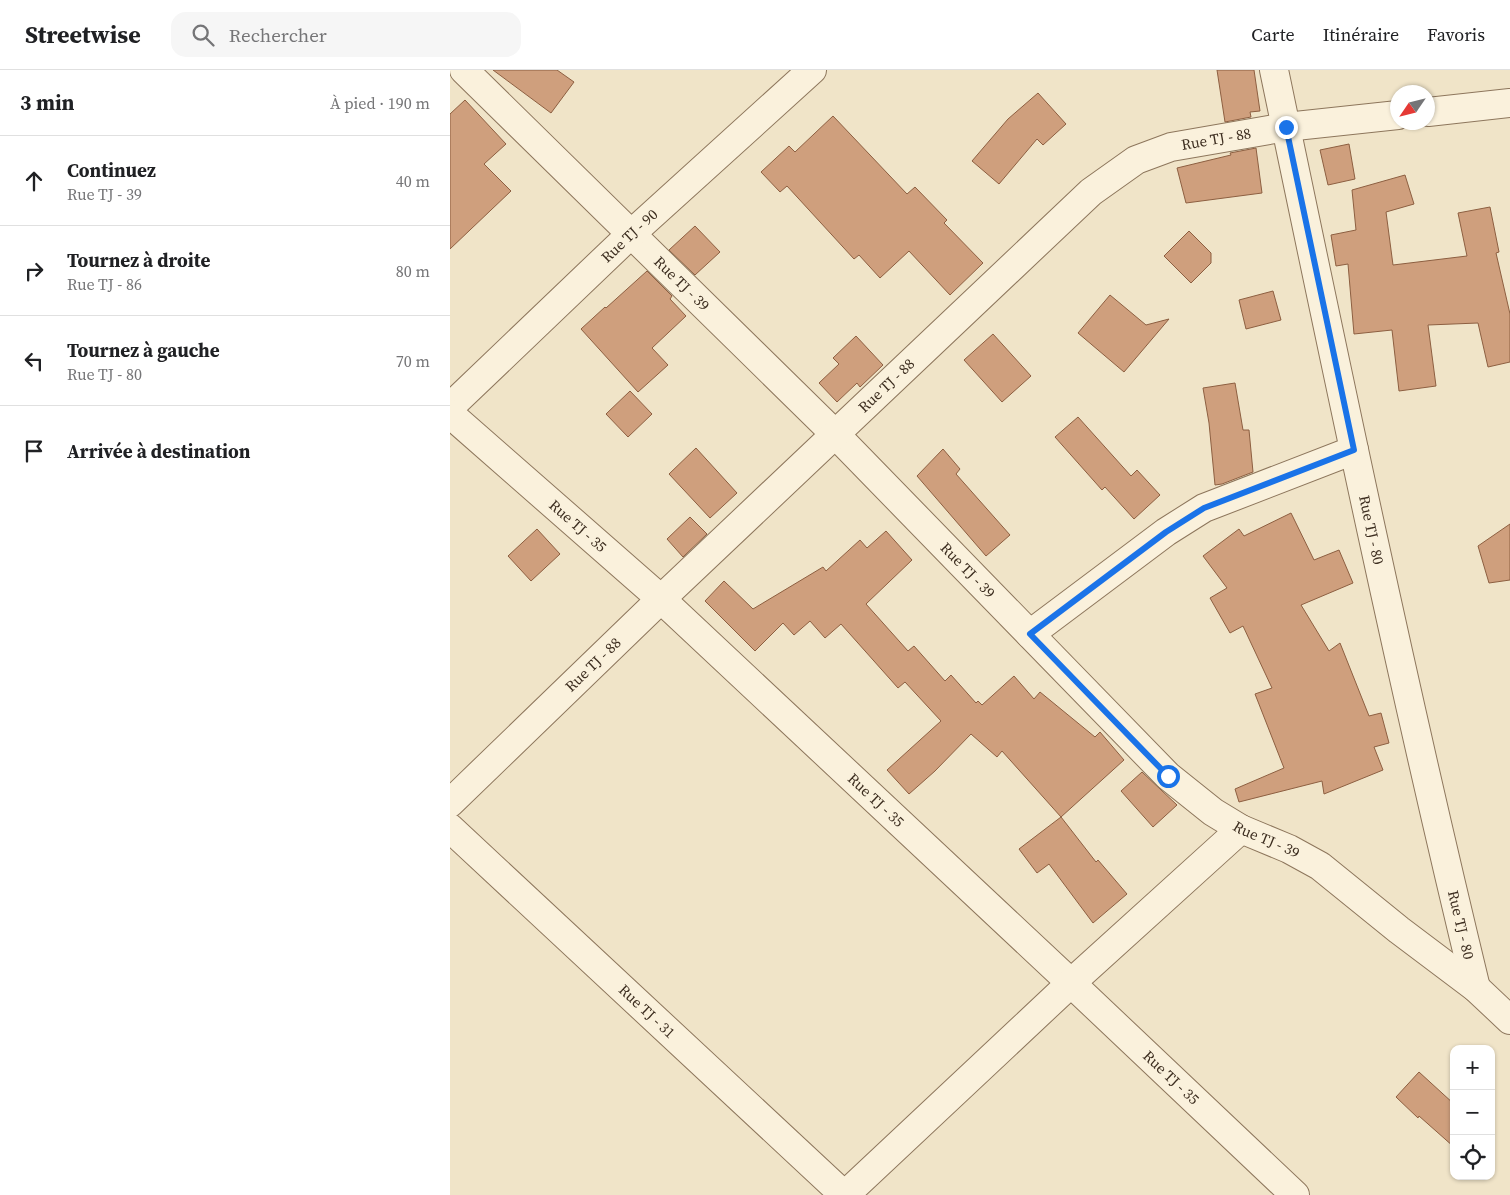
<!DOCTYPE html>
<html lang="fr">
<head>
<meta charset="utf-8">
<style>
  :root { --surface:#fff; --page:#f6f6f6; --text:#202124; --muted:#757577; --line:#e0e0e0 }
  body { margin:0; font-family:"Source Serif 4",serif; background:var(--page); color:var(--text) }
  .controls { position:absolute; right:15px; bottom:15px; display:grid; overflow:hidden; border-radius:10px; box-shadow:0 1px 4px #0004 }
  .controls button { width:45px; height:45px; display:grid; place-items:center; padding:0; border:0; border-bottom:1px solid var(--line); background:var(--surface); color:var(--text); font:25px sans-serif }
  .compass { position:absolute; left:940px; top:15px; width:45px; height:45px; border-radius:50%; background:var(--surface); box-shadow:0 1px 4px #0004; rotate:235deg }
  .stop { position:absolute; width:15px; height:15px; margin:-11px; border:4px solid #1a73e8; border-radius:50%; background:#fff }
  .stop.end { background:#1a73e8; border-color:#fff; box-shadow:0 1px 5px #0008 }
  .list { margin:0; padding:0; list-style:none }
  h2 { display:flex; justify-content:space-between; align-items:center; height:65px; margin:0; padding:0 20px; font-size:21px }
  h2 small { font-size:16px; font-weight:400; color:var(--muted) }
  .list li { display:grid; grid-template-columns:32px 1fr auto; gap:15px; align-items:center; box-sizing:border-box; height:90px; padding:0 20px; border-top:1px solid var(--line) }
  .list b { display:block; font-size:19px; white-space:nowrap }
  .list p { margin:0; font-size:16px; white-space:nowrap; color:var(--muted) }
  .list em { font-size:16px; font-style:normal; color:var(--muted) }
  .icon { flex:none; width:28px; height:28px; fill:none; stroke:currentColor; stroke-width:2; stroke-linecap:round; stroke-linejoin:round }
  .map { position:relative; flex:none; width:1060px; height:1125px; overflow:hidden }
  header { display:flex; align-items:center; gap:30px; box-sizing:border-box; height:70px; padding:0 25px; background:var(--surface); border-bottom:1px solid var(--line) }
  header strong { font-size:24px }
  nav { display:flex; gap:28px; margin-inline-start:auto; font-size:18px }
  .search { width:350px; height:45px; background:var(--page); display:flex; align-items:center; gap:12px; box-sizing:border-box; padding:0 18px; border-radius:15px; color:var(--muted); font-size:19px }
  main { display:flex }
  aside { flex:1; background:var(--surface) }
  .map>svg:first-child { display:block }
</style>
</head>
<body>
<header>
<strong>Streetwise</strong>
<div class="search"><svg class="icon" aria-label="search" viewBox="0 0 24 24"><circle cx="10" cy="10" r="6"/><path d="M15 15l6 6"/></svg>Rechercher</div>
<nav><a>Carte</a><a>Itinéraire</a><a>Favoris</a></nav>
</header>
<main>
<aside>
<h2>3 min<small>À pied · 190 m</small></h2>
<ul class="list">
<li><svg class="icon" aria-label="ahead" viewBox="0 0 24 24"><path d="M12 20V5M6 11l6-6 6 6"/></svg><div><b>Continuez</b><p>Rue TJ - 39</p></div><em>40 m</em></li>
<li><svg class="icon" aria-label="right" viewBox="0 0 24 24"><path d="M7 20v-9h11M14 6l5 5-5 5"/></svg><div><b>Tournez à droite</b><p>Rue TJ - 86</p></div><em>80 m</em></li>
<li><svg class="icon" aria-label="left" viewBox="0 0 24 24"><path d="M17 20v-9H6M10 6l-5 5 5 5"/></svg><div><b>Tournez à gauche</b><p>Rue TJ - 80</p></div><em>70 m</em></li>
<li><svg class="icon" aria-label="arrive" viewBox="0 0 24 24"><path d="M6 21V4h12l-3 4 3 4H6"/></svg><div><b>Arrivée à destination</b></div></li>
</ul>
</aside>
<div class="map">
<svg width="1060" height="1125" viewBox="0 0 1060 1125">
  <rect width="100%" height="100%" fill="#f0e4c8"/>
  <path fill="#cf9f7d" stroke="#8d5f41" d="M43,0h64l17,12 -23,31z
    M767,0h37l6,41 -10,1 1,5 -26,5z
    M588,23l28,31 -23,21 -6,-6 -38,45 -27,-23 36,-42z
    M15,30l41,44 -22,20 27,27 -61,58v-135z
    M383,46l74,78 8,-7 32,33 -3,3 39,40 -33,32 -41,-44 -29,27 -21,-23 -5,4 -67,-73 -7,6 -19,-20 28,-26 6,6z
    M899,74l6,35 -27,6 -8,-35z
    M806,78l6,45 -76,10 -9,-35 54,-13 -1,-2z
    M955,105l9,29 -28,8 7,53 74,-9 -9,-43 32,-6 9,45 -3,1 14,61v48l-22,5 -10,-44 -50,2 8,61 -37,5 -7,-61 -38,4 -6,-70 -12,2 -5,-31 25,-5 -4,-40z
    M245,156l25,26 -25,23 -26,-25z
    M739,161l22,22v10l-20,20 -27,-27z
    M197,201l25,25 -2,3 16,17 -34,32 16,17 -30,27 -57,-63 24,-22 1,1z
    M823,221l8,29 -35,9 -7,-29z
    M660,225l36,30 23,-6 -45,53 -46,-39z
    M543,264l38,42 -29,26 -38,-42z
    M406,266l27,29 -23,22 -3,-4 -20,19 -18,-19 20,-19 -6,-6z
    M785,313l8,47h6l4,42 -31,12 -7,1 -6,-62 -6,-35z
    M180,321l22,23 -24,23 -22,-23z
    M628,347l53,59 6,-6 23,25 -26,24 -29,-32 -3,3 -47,-53z
    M246,378l41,45 -27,25 -41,-44z
    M493,379l17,20 -4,5 54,61 -24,21 -69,-80z
    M841,443l23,47 25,-10 14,33 -52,22 28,46 11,-8 29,73 12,-3 8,30 -15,4 9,23 -59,24 -2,-13 -83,21 -4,-13 49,-21 -29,-74 17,-6 -29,-62 -13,7 -20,-35 17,-10 -24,-32 36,-27 5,7z
    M240,447l17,17 -24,23 -16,-18z
    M1060,454v56l-21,3 -11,-37z
    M87,459l23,25 -29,27 -23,-25z
    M436,461l26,29 -46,44 42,47 6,-5 31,35 6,-6 25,28 2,-2 4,4 32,-29 20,23 6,-7 55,45 5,-5 24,28 -63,57 -59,-66 -5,6 -26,-23 -36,37 -26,23 -22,-24 54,-49 -36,-39 -7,6 -57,-64 -16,14 -15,-17 -16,14 -11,-12 -28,28 -50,-50 19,-20 29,28 70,-42 3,4 34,-31 7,8z
    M692,702l35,33 -24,22 -32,-36z
    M611,747l35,45 2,-2 29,34 -34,29 -44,-59 -12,9 -18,-24z
    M969,1002l35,32v43l-35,-31 -1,2 -22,-21z"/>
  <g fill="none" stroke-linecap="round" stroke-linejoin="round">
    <g stroke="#8d765c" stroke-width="30">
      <g id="minor">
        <path id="s1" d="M14,0l371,364 333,342 45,36 28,17 48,20 31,17 79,64 77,58 34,32"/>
        <path id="s2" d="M824,0c64,307 128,613 202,918"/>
        <path d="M978,42l82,-9"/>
        <path id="s3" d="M0,337l181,-173 181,-164"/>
        <path id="s4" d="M0,344l211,185 410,384 224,212"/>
        <path d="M580,564l136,-102 38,-24 150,-58"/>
        <path id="s5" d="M0,733l211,-204 430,-407 45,-32 35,-13 115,-20 112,-12"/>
        <path id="s6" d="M0,758l394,367"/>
        <path d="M395,1125l226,-212 170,-154"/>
      </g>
    </g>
    <use href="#minor" stroke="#faf1dc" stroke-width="28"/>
  </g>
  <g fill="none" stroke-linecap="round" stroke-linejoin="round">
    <path stroke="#1a73e8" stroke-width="6" d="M718,706l-138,-142 136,-102 38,-24 150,-58 -68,-323"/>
  </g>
  <g text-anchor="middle" stroke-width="4" stroke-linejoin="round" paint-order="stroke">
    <g font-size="15" fill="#3d2e20" stroke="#f7eed8">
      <text dy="5" stroke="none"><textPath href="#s5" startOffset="1024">Rue TJ - 88</textPath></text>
      <text dy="5" stroke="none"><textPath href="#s3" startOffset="248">Rue TJ - 90</textPath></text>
      <text dy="5" stroke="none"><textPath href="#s1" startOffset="305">Rue TJ - 39</textPath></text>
      <text dy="5" stroke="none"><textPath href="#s5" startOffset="604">Rue TJ - 88</textPath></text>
      <text dy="5" stroke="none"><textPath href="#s4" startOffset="170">Rue TJ - 35</textPath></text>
      <text dy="5" stroke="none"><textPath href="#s2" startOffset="470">Rue TJ - 80</textPath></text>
      <text dy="5" stroke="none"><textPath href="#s1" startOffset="710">Rue TJ - 39</textPath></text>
      <text dy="5" stroke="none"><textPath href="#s5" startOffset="199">Rue TJ - 88</textPath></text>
      <text dy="5" stroke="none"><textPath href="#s4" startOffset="575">Rue TJ - 35</textPath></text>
      <text dy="5" stroke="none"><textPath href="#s1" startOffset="1115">Rue TJ - 39</textPath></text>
      <text dy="5" stroke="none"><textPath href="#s2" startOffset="875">Rue TJ - 80</textPath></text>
      <text dy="5" stroke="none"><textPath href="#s6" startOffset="269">Rue TJ - 31</textPath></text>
      <text dy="5" stroke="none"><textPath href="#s4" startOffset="980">Rue TJ - 35</textPath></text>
    </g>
  </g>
</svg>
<div class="controls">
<button>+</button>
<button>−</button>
<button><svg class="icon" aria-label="locate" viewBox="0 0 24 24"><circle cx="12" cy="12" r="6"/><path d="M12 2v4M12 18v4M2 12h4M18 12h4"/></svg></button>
</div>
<svg class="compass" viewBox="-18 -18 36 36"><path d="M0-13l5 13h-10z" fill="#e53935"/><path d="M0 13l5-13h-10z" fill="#757577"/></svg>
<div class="stop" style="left:718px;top:706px"></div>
<div class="stop end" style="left:836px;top:57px"></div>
</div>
</main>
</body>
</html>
